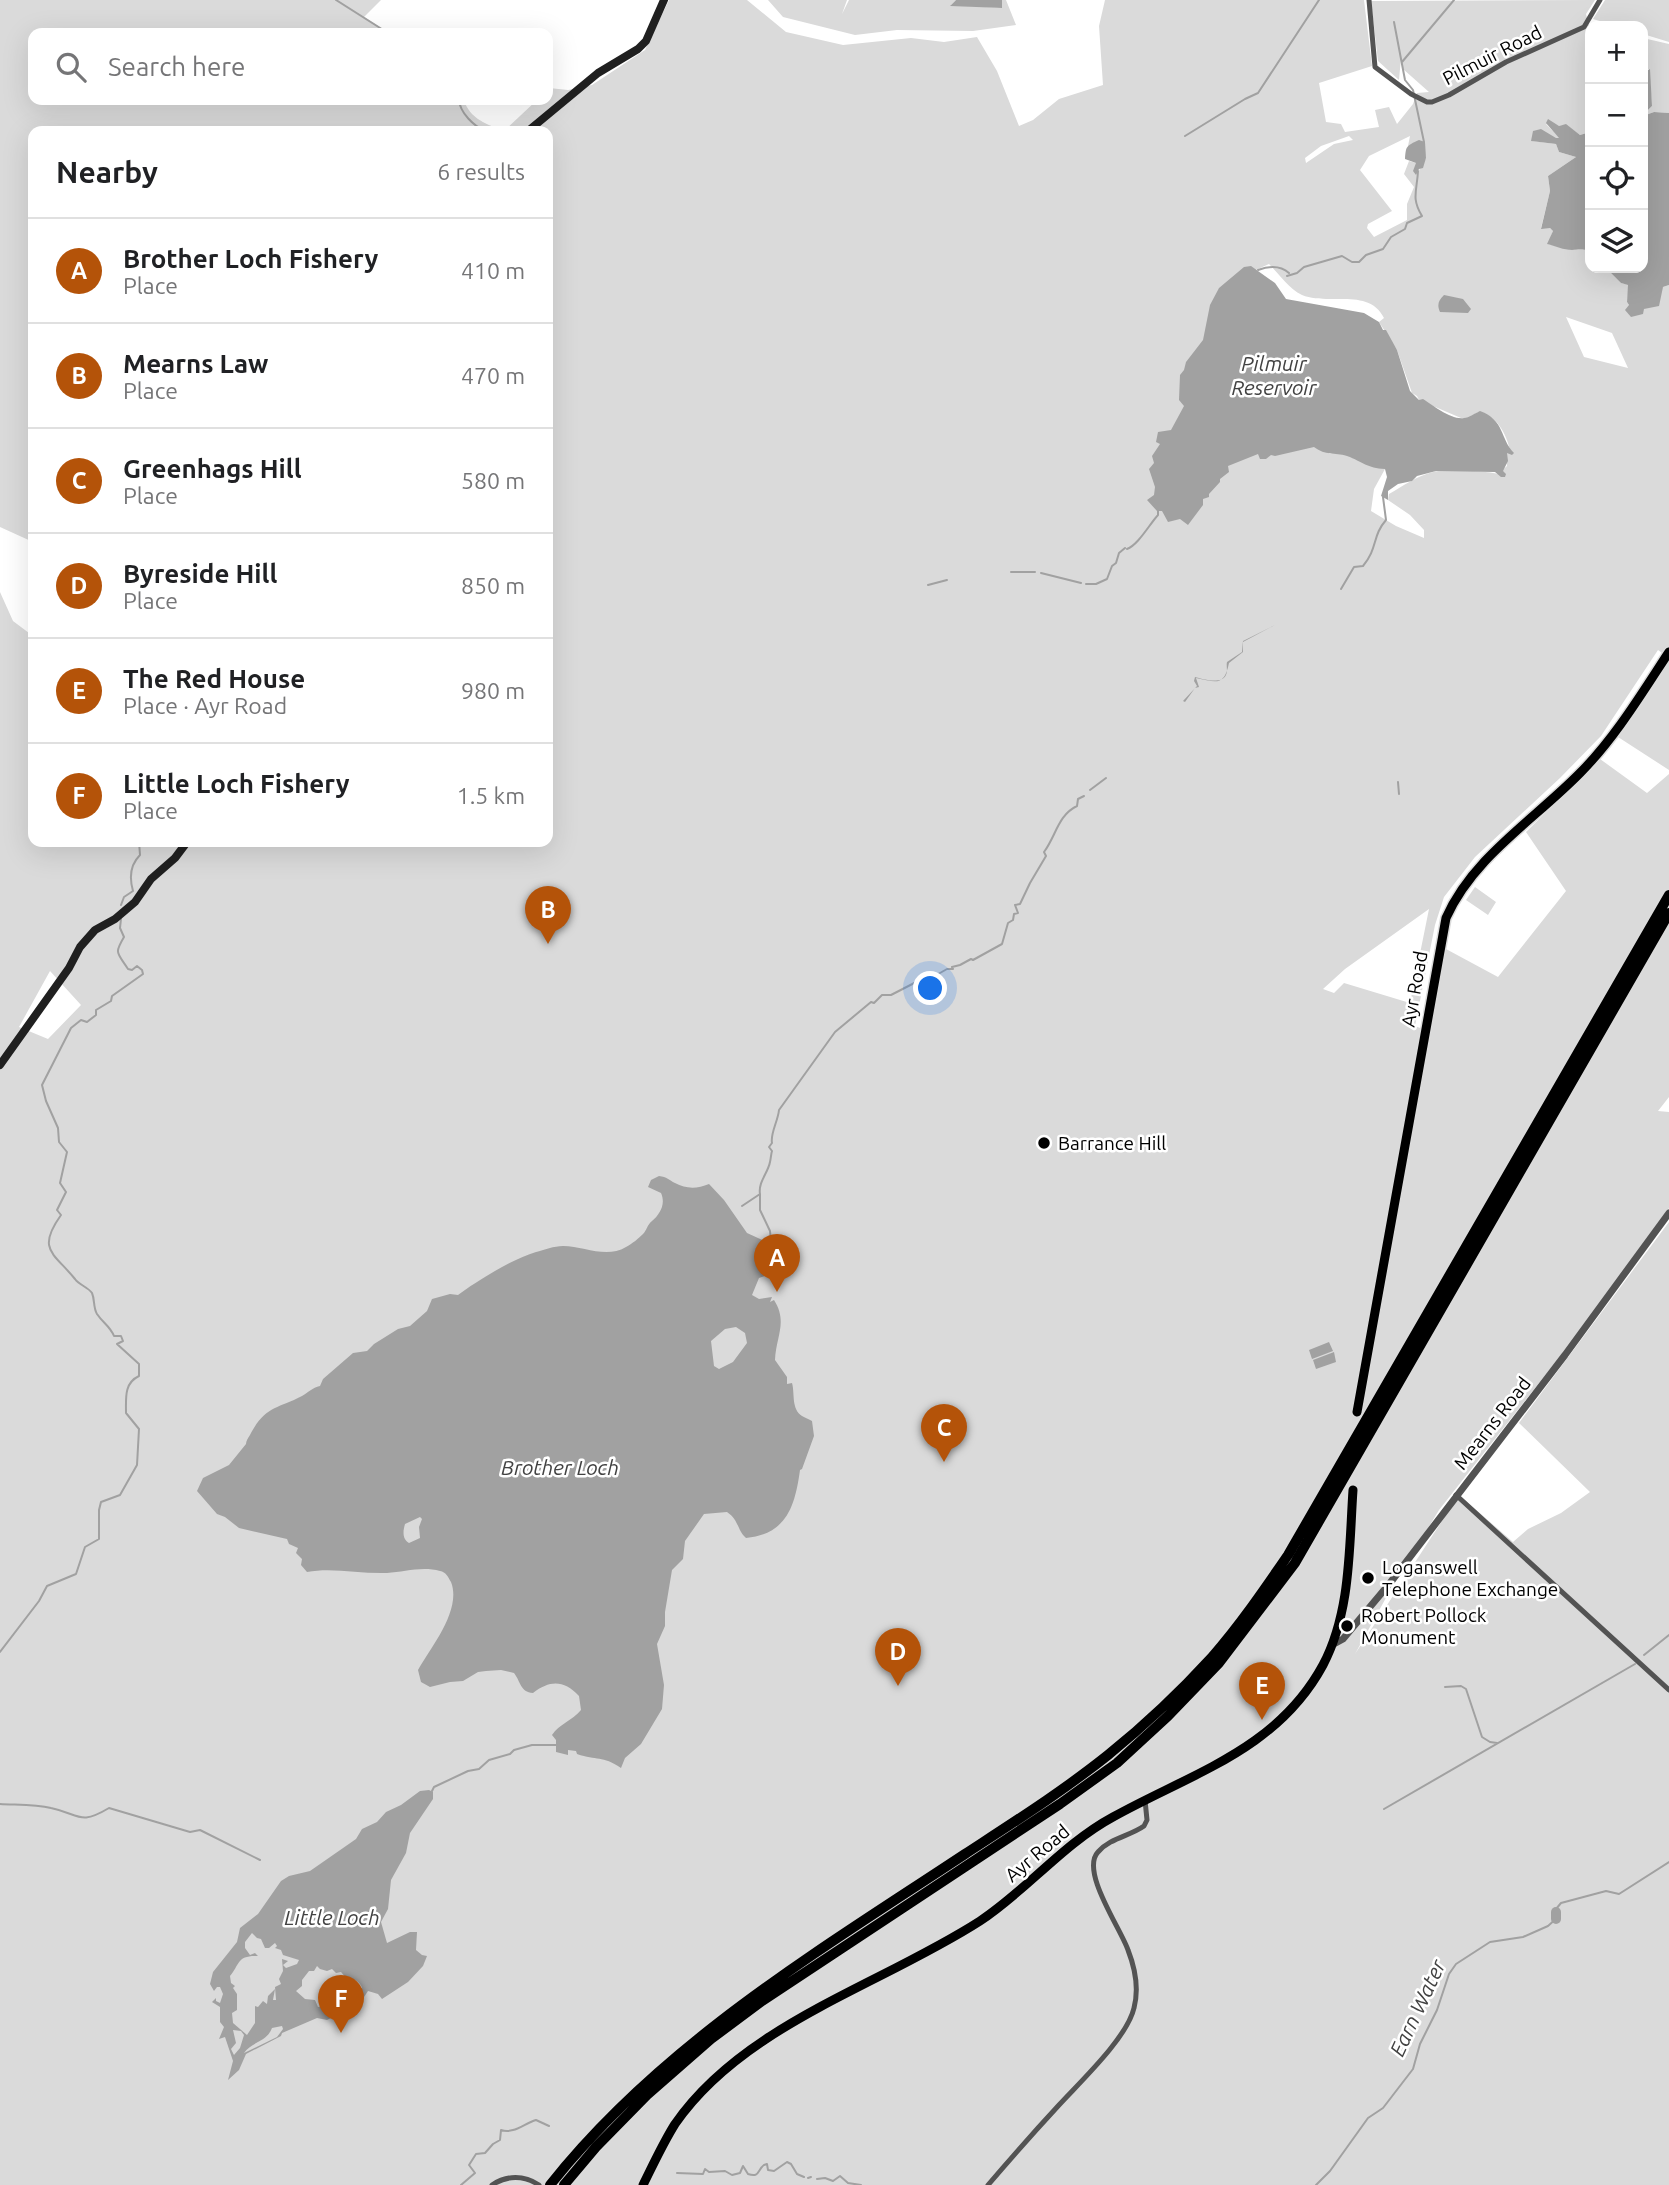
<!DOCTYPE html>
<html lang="en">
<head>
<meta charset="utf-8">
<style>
  :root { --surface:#fff; --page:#f2f2f2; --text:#202124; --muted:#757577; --line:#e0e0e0; --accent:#b45309 }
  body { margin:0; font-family:Ubuntu,sans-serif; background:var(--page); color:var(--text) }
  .controls { position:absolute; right:21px; top:21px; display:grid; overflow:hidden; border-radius:14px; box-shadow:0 7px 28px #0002 }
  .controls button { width:63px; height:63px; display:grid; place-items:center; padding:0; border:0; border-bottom:2px solid var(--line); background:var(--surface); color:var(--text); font:35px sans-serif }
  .you { position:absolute; left:931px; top:989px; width:24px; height:24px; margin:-18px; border:5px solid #fff; border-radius:50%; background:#1a73e8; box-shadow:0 0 0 10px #1a73e833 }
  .badge { display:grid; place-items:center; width:46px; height:46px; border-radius:50%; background:var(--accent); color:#fff; font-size:23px; font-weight:700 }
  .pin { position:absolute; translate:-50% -58px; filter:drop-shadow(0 2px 4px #0008) }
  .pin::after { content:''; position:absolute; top:37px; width:24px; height:21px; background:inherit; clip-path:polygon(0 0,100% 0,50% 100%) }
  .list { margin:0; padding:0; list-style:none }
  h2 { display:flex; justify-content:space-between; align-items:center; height:91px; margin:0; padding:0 28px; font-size:30px }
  h2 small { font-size:23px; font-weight:400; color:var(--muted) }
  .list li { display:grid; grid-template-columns:46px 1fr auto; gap:21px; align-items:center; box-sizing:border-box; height:105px; padding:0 28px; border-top:2px solid var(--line) }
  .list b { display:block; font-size:26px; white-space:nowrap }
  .list p { margin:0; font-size:23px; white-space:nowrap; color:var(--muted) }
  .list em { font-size:23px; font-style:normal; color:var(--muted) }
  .icon { flex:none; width:38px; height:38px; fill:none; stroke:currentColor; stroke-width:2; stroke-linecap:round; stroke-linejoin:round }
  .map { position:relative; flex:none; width:1669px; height:2185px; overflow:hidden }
  .search { position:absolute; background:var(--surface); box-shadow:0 7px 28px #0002; left:28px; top:28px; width:525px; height:77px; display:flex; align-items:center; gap:18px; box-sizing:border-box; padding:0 24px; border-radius:14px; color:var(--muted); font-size:26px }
  .panel { position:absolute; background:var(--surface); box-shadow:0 7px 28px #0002; left:28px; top:126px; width:525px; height:721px; border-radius:14px }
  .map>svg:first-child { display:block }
</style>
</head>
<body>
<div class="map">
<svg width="1669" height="2185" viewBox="0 0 1669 2185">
  <rect width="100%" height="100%" fill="#fff"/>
  <path fill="#dadada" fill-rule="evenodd" d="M0,0h381l-17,17 25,16h-356v67h431c5,18 24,26 41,30l32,-30h11l1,-12 19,2 24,-5 53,-35 24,-50h78l39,32 57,13 68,-7 33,4 33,-5 20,34 22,55 14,-6 26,-21 44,-14 -4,-59 6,-26h259l8,66 -53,17 7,39 15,2 4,8 34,-5 -4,-17 14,-3 8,17 16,-20 4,-11 12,-1 -26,-23 -2,-11 -2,22 -21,-19 -7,-60 224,-1 -9,14 4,16v102l-10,3 -14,-10 -7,1 -13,-2 14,14 -28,3 24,3 3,8 17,5 -28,19 2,15 -9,37h9l3,3 -5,13 24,6 8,-2 10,3v17h16l15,15 8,2 -2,17 2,3 15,4 19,-22 6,-2v373l-11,-8 -57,86 -41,42 -85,79 -31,40 -9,28 -20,101 13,5 18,-82 52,28 68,-86 -40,-59 74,-73 47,34 22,-19v323l-11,14 11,1v96l-100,137 -130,165 -52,86 -32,58 104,-159 54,47 15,-13 33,-16 29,-21 -71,-69 150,-201v963h-1669v-1593l13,29 20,15v206h150l-13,16 21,-16h357v-711h-515v411l-33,-15zM1349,136l4,4 -19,4 -28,19 -1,-5 16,-12zM1410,136l-2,10 14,-3 4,15 -9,16 -1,-11 -7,-2 -5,13 10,13 -7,17v16l-33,17 -7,-9 1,-4 24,-13 -32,-41 9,-14zM1269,264c10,10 20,25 33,31 26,11 67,-8 82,23l-5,4 18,28 15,43 5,3 2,4 42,18h7l10,-6c18,2 28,21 32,38l-3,3v13l-9,8c-11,-3 -53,-5 -65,-2 -16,4 -30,14 -44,22l-1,6 22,15 14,15v8l-28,-12 -25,-15 3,-22 11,-20 -138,-195zM1566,317l46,16 16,35 -44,-11zM1429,909l-19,94 -66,-20 -10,10 -11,-4 22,-20zM50,971l31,34 -33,34 -29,-12z
    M768,0h79l-5,14 7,-14h107l-5,5 51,3v-8h4l10,25 -43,6 -76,-1 -42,5 -72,-18z
    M1605,0h64v42l-26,-8v-8h-27l-23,-7z
    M1643,38l26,6v69l-15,-1 -11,4 9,-10 -3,-37 -6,4z
    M1669,660v110l-51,-33z
    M1475,887l21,15 -8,13 -22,-15z"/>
  <path fill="#a1a1a1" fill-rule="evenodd" d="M956,0h46v8l-52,-2z
    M1650,69l2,37 -9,9v-42z
    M1654,112l15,1v172l-6,2 -4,19 -15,3 -1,5 -12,3 -6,-7 4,-5 -2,-3 1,-17 -7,-2 -15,-15h37v-152z
    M1548,119l11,7 7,-2 14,11 10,-3v119c-7,-2 -10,-2 -18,-1 -8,0 -17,-4 -25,-6l6,-13 -3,-3 -9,1 9,-38 -2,-15 28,-19 -17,-5 -3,-8 -25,-3 2,-10 8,-2 15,9h3l-13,-15z
    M1419,140l6,2 1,16 -3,10 -4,1 -3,6 -3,-4 3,-8 -11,-4c1,-13 1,-13 14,-19z
    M1251,266l24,17 11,16 78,14 15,9 4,8h3l11,20 13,41 9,9 4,-1c11,7 28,21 41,19 5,0 11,-5 16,-7 25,9 20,28 34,42l-2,2 -5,-2 1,8 -5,10 3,3 -1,3h-4l-6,-5 -59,-1 -19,5 -5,5 -14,3 -10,7v9l-7,-4 6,-19 -2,-8c-18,-1 -22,-7 -38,-13 -13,-4 -21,0 -33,-9l-39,9 -4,-1 -5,4h-6l-2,-5 -30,12 1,6 -9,7v3l-11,12v3l-6,2v6l-15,20 -8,-6 -12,3 -6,-11h-5l-10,-11 7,-5 1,-8 -6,-18 5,-6 -2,-7 8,-12 -4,-2 2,-10 13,-2 13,-24 -5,-6 1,-25 4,-5 2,-8 17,-22 7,-35 9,-17 25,-21z
    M1444,295l19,4 8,10 -3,4 -28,-1c-3,-7 -2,-11 4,-17z
    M1275,625l-32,17v10l-14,11c-5,24 -13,19 -33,15l3,9 -4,1 -10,14 -2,-1 14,-15 -3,-5 1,-4c8,2 26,8 31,-2 2,-4 0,-9 1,-13l15,-10 1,-11z
    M659,1176c8,1 10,4 16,7 11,6 22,6 34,1l15,16 23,33 20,9 9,1 5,12 -2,9 -6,1 -2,7 2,1 -14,5 -7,17 7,4 13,-2 -2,5 4,-2c14,22 2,36 1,60l12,17v7l5,-1c3,10 -1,26 10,33 3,2 7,3 10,5l2,15 -12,33 -2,1c-5,36 -13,64 -54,68 -9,-8 -7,-18 -19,-26l-23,2 -19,27 -2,18 -11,11 -7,42v14l-8,18 7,41 -2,24 -21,35 -16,14 -4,10c-19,-13 -24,-7 -44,-14l-1,-3 -8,-1v5l-12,-3v-12l-4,-5c7,-11 20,-14 29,-25l-2,-14c-15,-16 -29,-16 -46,-3 -13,-1 -12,-11 -19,-20l-13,-3 -15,1 -8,1 -15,9 -13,1 -20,5 -9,-5 -3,-12c13,-23 44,-60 33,-88 -3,-5 -5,-10 -11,-11 -18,-5 -36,1 -53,2 -27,1 -55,-6 -80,-1l-6,-7 1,-6 -6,-6 2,-5 -9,-4 -2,-5 -48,-11 -14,-11 -8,-3 -20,-23 6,-13 26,-13 17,-21c0,-3 2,-6 4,-9 15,-29 27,-26 52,-39 7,-4 10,-8 18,-10l3,-7 30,-26 14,-2 7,-7 24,-15 12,-3 17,-15 5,-12 18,-5 8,1c19,-14 54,-36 78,-43 8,-2 18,-6 27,-6 21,0 43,13 63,1 6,-3 13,-9 17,-13 4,-4 4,-9 9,-13 8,-7 14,-17 9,-28l-13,-6 3,-7zM736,1327l9,6 2,10 -14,19 -14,7 -5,-3 -3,-25 14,-12zM420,1517l2,2 -3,8 1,11 -11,5c-7,-4 -6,-12 -4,-19z
    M1329,1342l4,9 -21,8 -3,-9z
    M1334,1352l2,10 -20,7 -3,-9z
    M429,1790l4,2v7l-23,34 -4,20 -15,27 -3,29 -7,13 6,21 23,-11h7l-1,18 6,5 5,1 -4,10 -15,16 -26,17 -4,-5 -10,-3 -4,6 -7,-3 -12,12 2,2 11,-2 -2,4 -11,1 -18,9 -10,-2 -35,15 -1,3 -35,18 -7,16 -11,10 5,-19 -8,-24 -6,2 5,-12 -4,-5v-15l-8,-5 4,-4v3l4,2 3,-9 -3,-7h-3l-3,4 -4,-7 3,-12 24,-30 3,-14 18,-14 23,-33 8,-5 21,-5 46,-32 6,-10 15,-7 9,-10 15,-7 19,-14zM252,1933l5,5 4,1 4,9h4l6,-5 2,3 -2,2 6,2 2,5 16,5 -2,4 -11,4 -3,-3 5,-4 -6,-2 1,12 -4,8 2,5 -6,3 1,13h-3l2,-11 -7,7 -1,8 -4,-3 -5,6 -3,-1v17l-8,12 -14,-12 -1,-10 5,-3v-16l-4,-6 2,-2 -4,-3 -1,-7c10,-12 7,-21 28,-20l-3,-3 -5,2 -5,-7v-6zM317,1966l3,3 7,2 5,-2 4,4 5,-1 6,7c7,-1 13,3 15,9l-8,3 -3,4 -4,-5 -6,2 -6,13 -5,5 -6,-4 -6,1 -3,-7 -10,-1 -9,-8 6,-5v-6l7,-9h5zM282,2026l1,3 -6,8 -33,16c7,-11 23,-11 28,-25zM233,2030l8,1 3,4 -4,13 -6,7 -3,-6 5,-6z"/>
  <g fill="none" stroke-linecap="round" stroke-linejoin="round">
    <path stroke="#a1a1a1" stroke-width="2" d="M336,0l52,33
      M1394,22l11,58 8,10 11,52
      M1402,62l52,-62
      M459,100c1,13 15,26 26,31
      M1185,136l60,-37 13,-6 61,-93
      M1258,270c11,-4 22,-5 31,3
      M1287,276l10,-3 7,-6 38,-11 10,6h7l7,-7 17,-6 8,-12 14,-8 2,-6 15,-7c-11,-18 -5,-25 -4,-45
      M1127,549c11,-4 22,-24 31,-34v-4
      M1011,572h24
      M1041,573l40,10
      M1086,584h10l11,-5 5,-13 4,-3 3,-10 6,-5
      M928,585l19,-5
      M1341,589l13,-22 9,-1c15,-18 9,-30 23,-46l-3,-23
      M1398,782l1,12
      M1090,790l16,-12
      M121,905l3,-8 9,-6c-4,-14 -3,-26 7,-36l-1,-13
      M760,1194v16l10,21 1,10
      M742,1206l18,-12c-2,-12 8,-21 10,-32 1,-4 1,-8 2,-11l-3,-4 3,-4c-2,-9 6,-22 7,-33l56,-78 36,-30 3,1 8,-8h9l33,-17 9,-1 14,-8h6l-1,-2 8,-2 11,-6 2,1 29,-16 6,-21 5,-3 1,-6 4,-1 -3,-8 5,-1 10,-21 16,-27 -2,-4c12,-16 14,-37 33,-46l1,-7 6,-3
      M0,1652l39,-51 8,-15 29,-12 9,-27 14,-8v-29l2,-8 19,-7 17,-30 2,-36 -13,-16c0,-15 -2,-30 13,-37v-12l-22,-20 6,-3 -2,-5h-7c-4,-10 -11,-13 -17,-22 -4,-7 -2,-14 -5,-21 -4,-6 -13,-8 -17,-14 -21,-26 -39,-29 -14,-64l-4,-5 9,-18 -6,-9 7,-31 -8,-10 -1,-14 -12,-27 -4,-16 29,-57 10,-8 6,2 9,-7v-5l15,-9 1,-5 31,-22 -1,-4 -5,-4 -5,4 -4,-1c-11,-17 -14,-15 -4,-32l-4,-9 1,-9
      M1644,1655l25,-20
      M1445,1687l16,-1 5,3 16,48 8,5 7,1
      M432,1791l2,-4 34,-16 11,-2 10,-9 21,-6 4,-4 18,-5h25
      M0,1804c16,1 35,0 51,4 29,6 28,18 58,0l81,24 10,-2 60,30
      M1384,1809l251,-145
      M677,2173l26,1 2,-5 4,3 16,-1 7,4 8,-2 3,-7 5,8c12,4 9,-4 16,-9l3,-1 1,6 6,1 13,-9 4,2 6,10 7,3
      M808,2178l3,-1
      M817,2179l8,-1 8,3 7,-5 8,7 13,2
      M461,2185l14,-12 -6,-8 7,-11 9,-1 8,-9 7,-4 1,-10c13,4 22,-6 35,-10l13,6
      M1316,2185l14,-14 38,-53 15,-10 30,-39 7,-25 17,-34 12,-36 7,-10 34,-22 33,-5 25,-11 10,-9 -2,-8 5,-6 45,-12 13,3 50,-32"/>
    <path stroke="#a1a1a1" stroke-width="10" d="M1556,1919v-7"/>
    <path stroke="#d9d9d9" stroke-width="9" stroke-dasharray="9 4.5" stroke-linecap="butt" d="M1356,1438l1,-26
      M1353,1490l1,-28"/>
    <g stroke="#dbdbdb" stroke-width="12">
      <path id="primary" d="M1357,1412l89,-494c27,-61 88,-98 134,-145 35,-35 62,-80 89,-121
        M643,2185c10,-20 20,-42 32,-61 69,-100 206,-139 305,-203 47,-31 83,-77 133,-104 79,-44 164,-67 210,-152 28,-53 26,-117 30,-175"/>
    </g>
    <g stroke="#dbdbdb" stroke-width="14">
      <path id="motorway" d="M550,2185c112,-141 267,-233 415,-331 49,-32 98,-63 143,-99 37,-30 72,-63 104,-98 28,-32 52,-67 76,-102l381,-660
        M564,2185l32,-38 51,-52 64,-56 51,-38 298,-197 57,-41 51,-47 51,-53 76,-100 374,-650"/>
    </g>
    <path stroke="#535353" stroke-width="5" d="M1369,0l6,67 36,27 16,8h5l17,-7 57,-33 78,-35 16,-27
      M1456,1495l213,195
      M492,2185c15,-10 32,-10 47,0
      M988,2185c23,-27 47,-54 71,-80 21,-23 68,-67 75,-97 5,-19 1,-40 -6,-58 -7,-21 -48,-79 -30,-98 12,-14 32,-16 46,-26l3,-6 -2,-20"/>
    <path stroke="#535353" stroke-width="7" d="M1332,1645l11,-6 47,-56 175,-228 104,-142"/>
    <path stroke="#202020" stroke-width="8" d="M528,131l70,-58 40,-24 8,-8 18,-41
      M0,1065l69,-97 11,-21 15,-17 20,-11 20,-17 16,-23 24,-21 12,-16"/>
    <use href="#primary" stroke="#000" stroke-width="9"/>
    <use href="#motorway" stroke="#000" stroke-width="10"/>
  </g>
  <g fill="#000" stroke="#fff" stroke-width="2.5">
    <circle cx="1044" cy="1143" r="7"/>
    <circle cx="1368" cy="1578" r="7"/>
    <circle cx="1347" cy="1626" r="7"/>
  </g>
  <g text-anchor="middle" stroke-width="5" stroke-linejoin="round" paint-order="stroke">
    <g font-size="19" fill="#000" stroke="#fff">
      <text transform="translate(1492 55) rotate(-27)" y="7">Pilmuir Road</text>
      <text transform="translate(1414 989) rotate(-80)" y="7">Ayr Road</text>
      <text transform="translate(1492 1423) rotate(-52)" y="7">Mearns Road</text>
      <text transform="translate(1037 1853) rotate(-40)" y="7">Ayr Road</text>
    </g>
    <g font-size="19" fill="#000" stroke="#fff" text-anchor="start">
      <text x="1058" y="1150">Barrance Hill</text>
      <text x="1382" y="1574">Loganswell<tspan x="1382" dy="22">Telephone Exchange</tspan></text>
      <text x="1361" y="1622">Robert Pollock<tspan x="1361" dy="22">Monument</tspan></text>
    </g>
    <g font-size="21" font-style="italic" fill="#424242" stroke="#fff">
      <text x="1274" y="371">Pilmuir<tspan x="1274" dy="24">Reservoir</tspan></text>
      <text x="560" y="1475">Brother Loch</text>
      <text x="332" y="1925">Little Loch</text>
      <text transform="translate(1418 2008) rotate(-65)" y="7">Earn Water</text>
    </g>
  </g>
</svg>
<div class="controls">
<button>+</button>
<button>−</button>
<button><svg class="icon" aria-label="locate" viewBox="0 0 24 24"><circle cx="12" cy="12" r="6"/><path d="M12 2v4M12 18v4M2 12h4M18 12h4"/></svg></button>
<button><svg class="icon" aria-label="layers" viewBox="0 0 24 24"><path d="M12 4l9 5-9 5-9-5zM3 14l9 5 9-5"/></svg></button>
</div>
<div class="you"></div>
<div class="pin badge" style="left:777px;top:1292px">A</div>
<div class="pin badge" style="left:548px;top:944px">B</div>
<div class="pin badge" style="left:944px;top:1462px">C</div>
<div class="pin badge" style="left:898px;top:1686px">D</div>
<div class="pin badge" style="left:1262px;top:1720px">E</div>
<div class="pin badge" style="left:341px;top:2033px">F</div>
<div class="search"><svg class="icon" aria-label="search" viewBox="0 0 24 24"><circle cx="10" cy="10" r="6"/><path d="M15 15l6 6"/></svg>Search here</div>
<section class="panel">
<h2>Nearby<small>6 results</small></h2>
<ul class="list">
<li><span class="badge">A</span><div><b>Brother Loch Fishery</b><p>Place</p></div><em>410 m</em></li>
<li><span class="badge">B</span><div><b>Mearns Law</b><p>Place</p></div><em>470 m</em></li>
<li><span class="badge">C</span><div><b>Greenhags Hill</b><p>Place</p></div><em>580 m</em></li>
<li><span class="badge">D</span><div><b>Byreside Hill</b><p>Place</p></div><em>850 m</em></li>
<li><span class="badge">E</span><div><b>The Red House</b><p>Place · Ayr Road</p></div><em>980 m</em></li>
<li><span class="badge">F</span><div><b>Little Loch Fishery</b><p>Place</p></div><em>1.5 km</em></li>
</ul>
</section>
</div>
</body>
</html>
